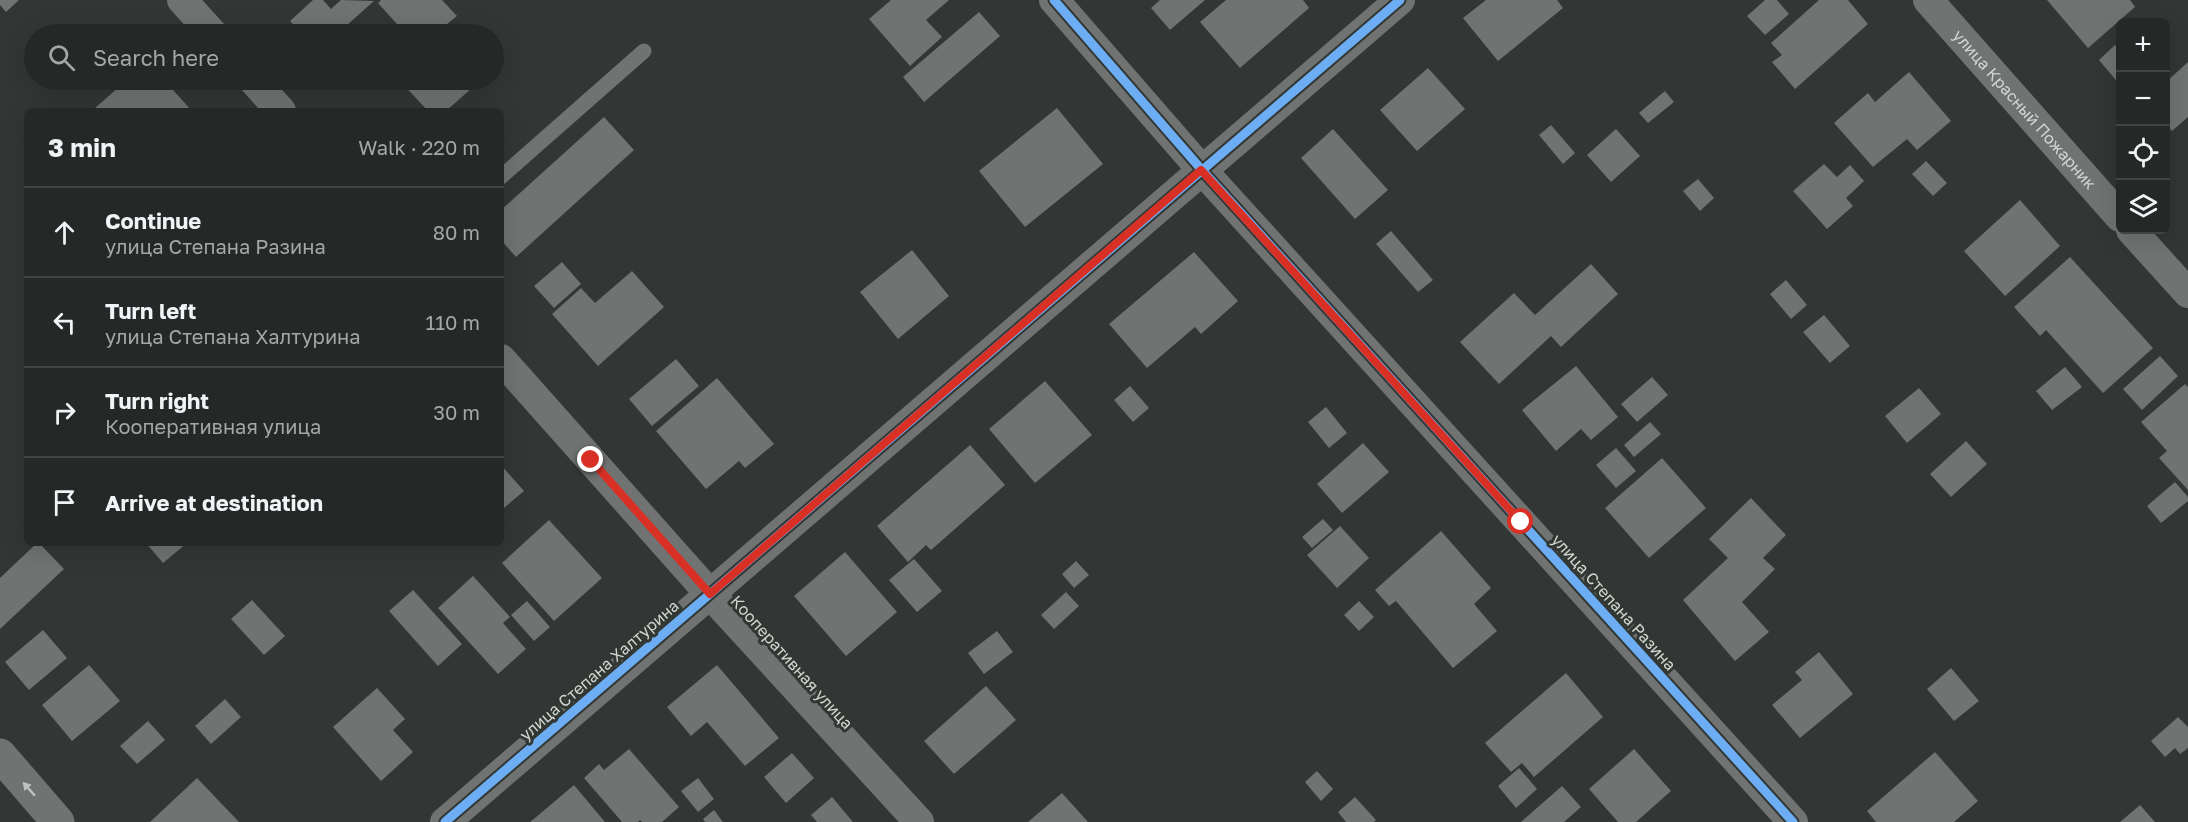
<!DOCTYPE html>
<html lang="en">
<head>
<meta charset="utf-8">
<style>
  :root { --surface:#262827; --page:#323433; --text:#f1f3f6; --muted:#a4a6a7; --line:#424444 }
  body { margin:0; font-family:"Golos Text",sans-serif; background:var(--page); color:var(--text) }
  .controls { position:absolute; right:18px; top:18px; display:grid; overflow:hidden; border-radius:9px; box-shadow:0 6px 24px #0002 }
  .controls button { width:54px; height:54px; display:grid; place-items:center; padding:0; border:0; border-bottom:2px solid var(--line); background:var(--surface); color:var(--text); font:30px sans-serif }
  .stop { position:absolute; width:18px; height:18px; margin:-14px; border:4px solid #d93025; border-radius:50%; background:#fff }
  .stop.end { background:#d93025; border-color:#fff; box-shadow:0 2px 6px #0008 }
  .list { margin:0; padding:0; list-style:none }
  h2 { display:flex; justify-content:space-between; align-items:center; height:78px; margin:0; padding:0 24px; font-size:26px }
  h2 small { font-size:20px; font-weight:400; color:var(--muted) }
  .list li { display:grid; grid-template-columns:39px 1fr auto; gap:18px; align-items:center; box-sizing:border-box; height:90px; padding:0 24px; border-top:2px solid var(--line) }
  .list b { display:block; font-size:22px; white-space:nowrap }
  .list p { margin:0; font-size:20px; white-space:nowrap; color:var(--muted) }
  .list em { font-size:20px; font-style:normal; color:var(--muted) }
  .icon { flex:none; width:33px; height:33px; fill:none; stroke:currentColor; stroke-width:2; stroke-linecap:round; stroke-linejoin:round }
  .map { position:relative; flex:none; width:2188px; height:822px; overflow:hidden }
  .search { position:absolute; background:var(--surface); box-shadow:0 6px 24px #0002; left:24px; top:24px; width:480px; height:66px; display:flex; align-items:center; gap:15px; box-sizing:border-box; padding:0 21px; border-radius:33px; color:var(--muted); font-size:22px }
  .panel { position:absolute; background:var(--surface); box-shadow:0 6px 24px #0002; left:24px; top:108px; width:480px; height:438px; border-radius:9px }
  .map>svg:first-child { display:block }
</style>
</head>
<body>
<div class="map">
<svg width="2188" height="822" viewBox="0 0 2188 822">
  <rect width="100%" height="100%" fill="#323634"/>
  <path fill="#707371" d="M0,0h19l-13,12 -6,-7z
    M313,0h10l8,9 10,-9 33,1 -37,33h-35l-12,-13z
    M381,0h61l15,16 -10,8 9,10h-50l-28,-31z
    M891,0h58l-23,20 16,17 -32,29 -41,-47z
    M1160,0h45l-35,30 -19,-22z
    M1226,0h77l6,8 -69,60 -40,-46z
    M1486,0h71l6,8 -65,53 -35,-43z
    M1765,0h12l12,14 -24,21 -18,-19z
    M1819,0h29l20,24 -73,65 -23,-27 10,-7 -11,-12z
    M2047,0h83l5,7 -47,41z
    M979,12l21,24 -76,66 -21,-25z
    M2115,45l5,6v34l-21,-25z
    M2188,62v55l-16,14 -6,-7v-42z
    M1428,68l37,41 -48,42 -37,-41z
    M1909,72l42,49 -34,29 -10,-11 -34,28 -39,-44 34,-30 7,9z
    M127,80h17l2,2 3,-2h15l28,31h-95l-2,-3z
    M399,80h82l-35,31h-18z
    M1665,91l9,11 -26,21 -9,-10z
    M1057,108l46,56 -78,63 -46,-56z
    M604,117l30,33 -118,107 -15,-17v-30z
    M1551,125l24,28 -12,11 -24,-29z
    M1333,129l55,61 -33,29 -54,-61z
    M1616,129l24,27 -29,26 -24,-27z
    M1926,161l21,22 -14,13 -21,-22z
    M1824,164l13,13 13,-12 14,16 -18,17 7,8 -26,23 -34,-38z
    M1698,179l16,19 -14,13 -17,-20z
    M2020,200l40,46 -55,50 -41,-45z
    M1391,231l42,49 -15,12 -42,-48z
    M912,250l37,46 -51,43 -38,-47z
    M1194,252l44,49 -37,33 -6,-7 -48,41 -38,-44z
    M2070,257l83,91 -50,45 -57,-63 -6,6 -26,-29z
    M562,262l19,22 -27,24 -20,-22z
    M1591,264l27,30 -57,53 -10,-11 -52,48 -39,-42 54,-49 21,22z
    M632,271l32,36 -66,59 -46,-52 29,-26 14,15z
    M1786,280l21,25 -16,14 -21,-25z
    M1824,315l26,31 -20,17 -27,-31z
    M2160,356l18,20 -36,34 -19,-21z
    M676,359l23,27 -47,40 -23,-27z
    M1576,366l42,51 -27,23 -10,-11 -25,22 -34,-41z
    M2065,367l17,20 -30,23 -16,-19z
    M1652,377l16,18 -31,27 -16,-18z
    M717,378l57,66 -29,24 -6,-7 -33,28 -50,-58z
    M1045,381l47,54 -57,48 -46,-54z
    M2185,384l3,3v103l-29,-32 8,-7 -26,-29z
    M1130,386l19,22 -16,14 -19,-22z
    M1919,388l22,26 -34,29 -22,-27z
    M1326,407l21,26 -18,15 -21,-26z
    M1650,422l11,12 -27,23 -10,-12z
    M1966,441l21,23 -36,33 -21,-23z
    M1363,443l26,29 -47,41 -25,-29z
    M970,445l35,40 -74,65 -5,-5 -18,17 -31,-36z
    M1616,448l20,23 -20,17 -20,-23z
    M1662,458l44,50 -57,50 -44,-50z
    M501,465l23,26 -20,17 -3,-3z
    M2175,482l13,15v4l-27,22 -14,-17z
    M1751,498l35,37 -23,23 12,11 -33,33 27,30 -34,29 -52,-61 45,-42 -19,-19z
    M1323,519l10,11 -21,18 -10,-11z
    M549,520l53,58 -48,43 -52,-58z
    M1340,526l29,32 -32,30 -30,-33z
    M1441,531l50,57 -17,16 23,27 -44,37 -57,-67 -7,5 -14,-16z
    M37,543h2l25,26 -64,60v-51z
    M146,543h41l-24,20z
    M845,552l52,60 -51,44 -52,-60z
    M914,559l28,32 -25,21 -28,-32z
    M1076,561l13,14 -15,13 -12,-14z
    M473,576l37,41 -7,6 23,26 -28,25 -60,-66z
    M413,590l49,54 -24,22 -49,-55z
    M1066,592l13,14 -25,23 -13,-14z
    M252,600l33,36 -21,19 -33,-36z
    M527,601l23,26 -16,14 -23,-26z
    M1359,601l15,16 -15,14 -15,-16z
    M43,630l24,28 -38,32 -24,-28z
    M997,631l16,21 -29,22 -16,-21z
    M1819,652l34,42 -53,44 -28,-33 30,-25 -7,-8z
    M89,665l31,36 -48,40 -30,-36z
    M717,665l62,73 -34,28 -38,-44 -16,14 -24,-29z
    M1951,668l28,33 -25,20 -27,-32z
    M1566,673l37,44 -69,60 -12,-14 -11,9 -26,-29z
    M986,686l30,34 -62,54 -30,-33z
    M377,688l28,31 -12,11 20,22 -32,29 -48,-54z
    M225,699l16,18 -30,27 -16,-18z
    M2178,717l10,10v21l-8,6 -5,-6 -10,9 -14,-16z
    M148,721l17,19 -28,24 -17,-18z
    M629,749l50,58 -17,15h-20l-2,-2 -2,2h-16l-38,-44 15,-14 5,6z
    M1634,749l37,42 -35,31h-18l-29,-33z
    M1935,752l43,49 -24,21h-78l-9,-11z
    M792,753l22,25 -28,25 -22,-26z
    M1519,768l18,21 -21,19 -18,-22z
    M1317,771l16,18 -12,12 -16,-19z
    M197,778l42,44h-89z
    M698,778l16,21 -16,13 -17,-21z
    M574,785l31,37h-75l5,-4z
    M1562,786l19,21 -17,15h-43z
    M1062,793l26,29h-60z
    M832,797l21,25h-36l-6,-7z
    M1355,797l21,23 -2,2h-28l-8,-10z
    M2140,805l15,17h-35z
    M714,810l9,12h-18l-2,-3z"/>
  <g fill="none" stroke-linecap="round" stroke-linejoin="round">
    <path stroke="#707371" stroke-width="15" d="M501,177l143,-126"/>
    <g stroke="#707371" stroke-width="30">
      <path d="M182,0l31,34"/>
      <path d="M1054,0l147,169 592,653"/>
      <path id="s1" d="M1928,0l192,217"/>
      <path d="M253,80l28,31"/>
      <path d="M2131,230l57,63"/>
      <path d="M501,359l209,235 209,228"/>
      <path d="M445,822l955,-822"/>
    </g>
    <path stroke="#707371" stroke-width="33" d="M0,755l58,67"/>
    <g stroke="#313733" stroke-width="13">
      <path id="cycleway" d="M1054,0l147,169 592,653
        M445,822l955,-822"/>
    </g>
    <use href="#cycleway" stroke="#6dadf4" stroke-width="9"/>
  </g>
  <defs><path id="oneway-solid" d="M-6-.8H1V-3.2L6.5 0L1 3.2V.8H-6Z" transform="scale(1.5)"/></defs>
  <use fill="#bfc2bf" href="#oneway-solid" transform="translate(29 789) rotate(-131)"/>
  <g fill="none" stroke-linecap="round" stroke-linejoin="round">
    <path stroke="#d93025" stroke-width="8" d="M591,460l119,134 491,-424 320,352"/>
  </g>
  <g text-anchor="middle" stroke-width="6" stroke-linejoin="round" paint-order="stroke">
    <g font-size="16" fill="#d3d6d3" stroke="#313733">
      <text dy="6" stroke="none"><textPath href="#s1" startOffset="146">улица Красный Пожарник</textPath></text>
      <text transform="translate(1614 602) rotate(48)" y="6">улица Степана Разина</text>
      <text transform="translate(792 662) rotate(48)" y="6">Кооперативная улица</text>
      <text transform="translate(599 670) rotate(-41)" y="6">улица Степана Халтурина</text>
    </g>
  </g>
</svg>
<div class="controls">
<button>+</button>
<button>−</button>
<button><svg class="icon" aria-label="locate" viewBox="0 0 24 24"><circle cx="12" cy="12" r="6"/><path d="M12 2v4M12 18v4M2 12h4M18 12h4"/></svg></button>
<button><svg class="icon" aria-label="layers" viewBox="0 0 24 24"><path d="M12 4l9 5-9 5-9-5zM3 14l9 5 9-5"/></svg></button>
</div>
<div class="stop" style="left:1521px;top:522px"></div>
<div class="stop end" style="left:591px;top:460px"></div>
<div class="search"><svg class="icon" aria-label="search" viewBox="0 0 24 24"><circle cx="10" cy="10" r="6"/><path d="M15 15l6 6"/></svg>Search here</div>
<section class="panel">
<h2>3 min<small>Walk · 220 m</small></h2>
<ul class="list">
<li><svg class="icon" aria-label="ahead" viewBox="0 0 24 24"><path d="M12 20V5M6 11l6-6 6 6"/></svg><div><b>Continue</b><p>улица Степана Разина</p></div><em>80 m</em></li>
<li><svg class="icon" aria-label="left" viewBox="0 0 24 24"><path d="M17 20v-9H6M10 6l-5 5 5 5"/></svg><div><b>Turn left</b><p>улица Степана Халтурина</p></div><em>110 m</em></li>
<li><svg class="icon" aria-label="right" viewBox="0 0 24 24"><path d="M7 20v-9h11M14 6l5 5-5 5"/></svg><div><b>Turn right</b><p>Кооперативная улица</p></div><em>30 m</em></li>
<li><svg class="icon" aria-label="arrive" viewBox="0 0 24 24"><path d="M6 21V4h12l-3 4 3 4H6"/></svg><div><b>Arrive at destination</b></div></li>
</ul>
</section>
</div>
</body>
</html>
